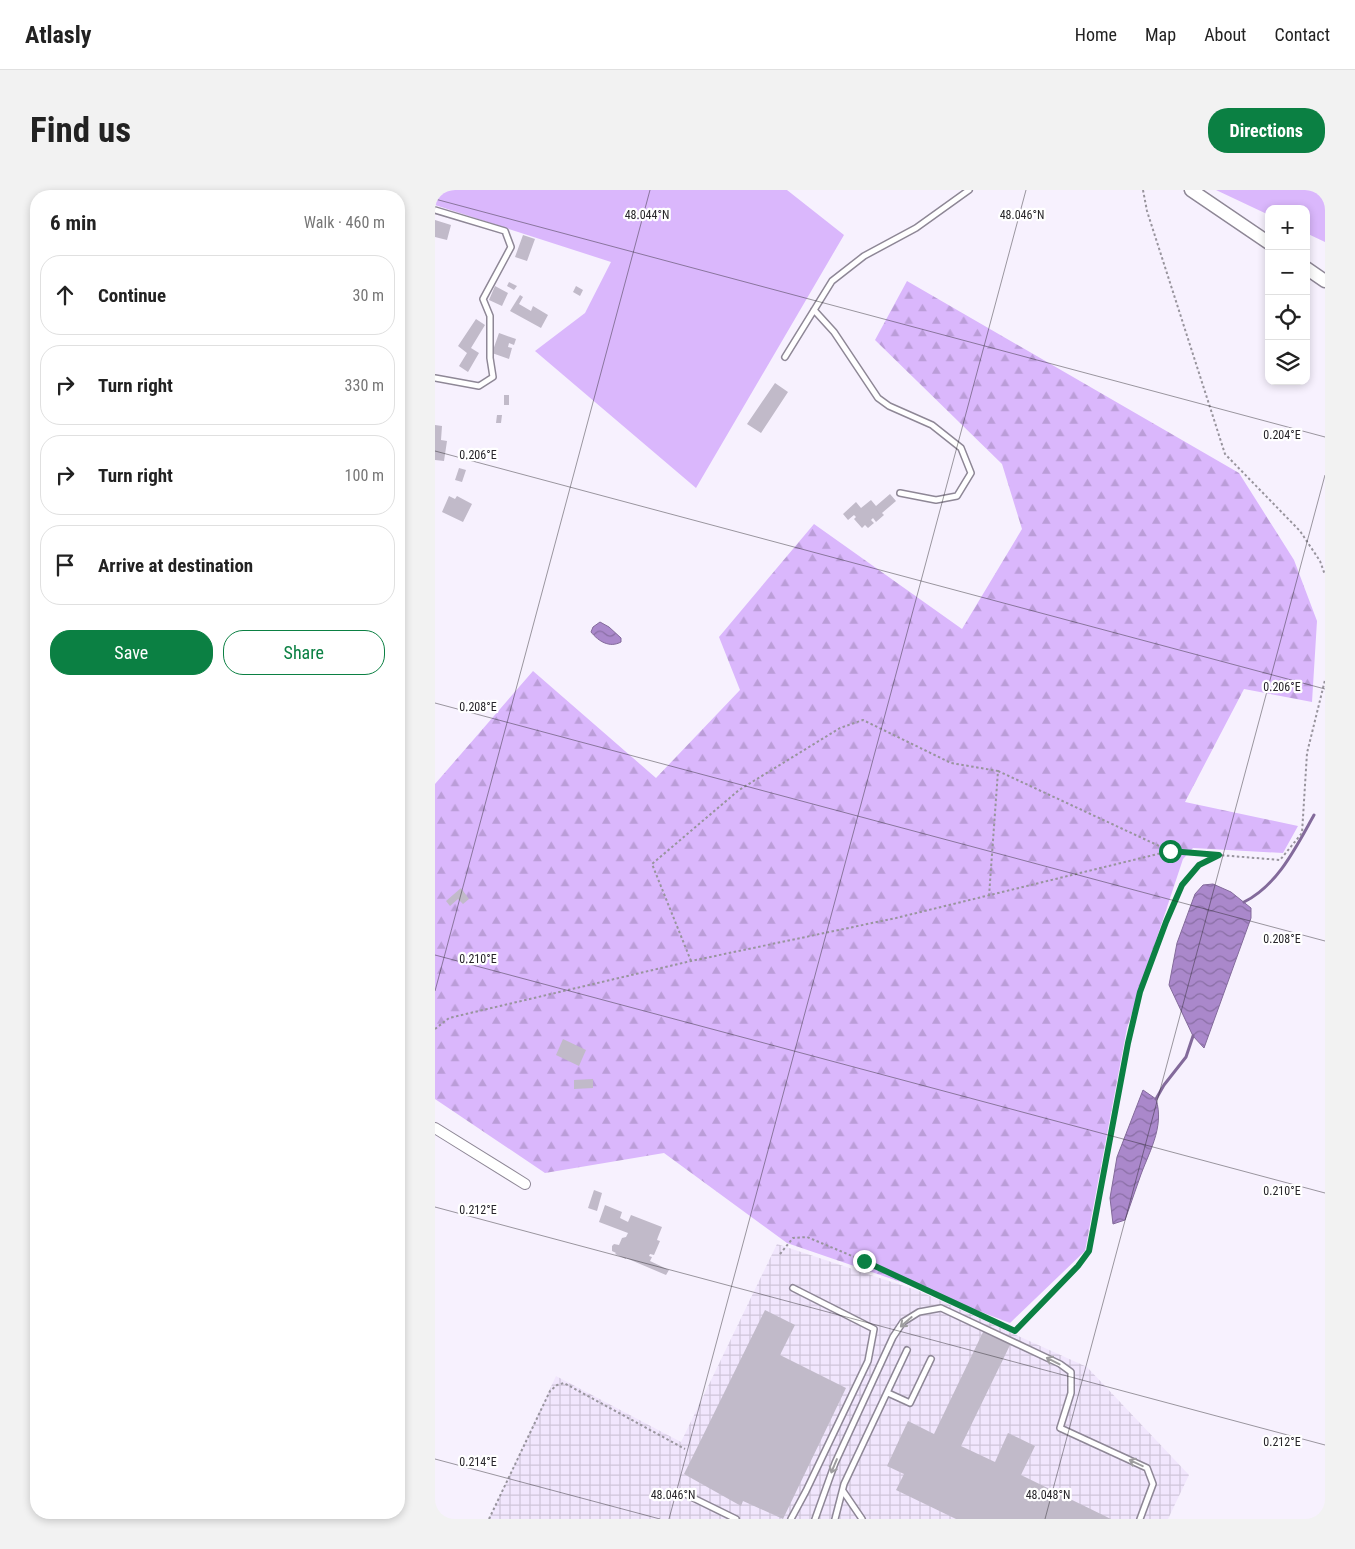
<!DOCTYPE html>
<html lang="en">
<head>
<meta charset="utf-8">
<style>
  :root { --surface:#fff; --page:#f2f2f2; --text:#222; --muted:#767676; --line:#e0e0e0; --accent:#0b8043 }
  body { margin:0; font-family:"Roboto Condensed",sans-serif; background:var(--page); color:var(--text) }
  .controls { position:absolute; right:15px; top:15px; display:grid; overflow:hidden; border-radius:10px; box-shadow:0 2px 8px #0003 }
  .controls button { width:45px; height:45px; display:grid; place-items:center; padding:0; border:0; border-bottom:1px solid var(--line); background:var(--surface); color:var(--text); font:25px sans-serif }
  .stop { position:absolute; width:15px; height:15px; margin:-11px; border:4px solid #0b8043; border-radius:50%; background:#fff }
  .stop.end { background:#0b8043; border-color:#fff; box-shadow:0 1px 5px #0008 }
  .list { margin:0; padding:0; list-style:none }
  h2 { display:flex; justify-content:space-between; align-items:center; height:65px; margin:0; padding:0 20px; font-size:21px }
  h2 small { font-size:16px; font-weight:400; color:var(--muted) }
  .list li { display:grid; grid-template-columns:32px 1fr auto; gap:15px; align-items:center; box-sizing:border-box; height:80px; margin:0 10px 10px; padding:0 10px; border:1px solid var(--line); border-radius:20px }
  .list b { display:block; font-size:19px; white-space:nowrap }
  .list em { font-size:16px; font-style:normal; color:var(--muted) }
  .actions { display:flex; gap:10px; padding:15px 20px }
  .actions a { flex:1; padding:11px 0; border:1px solid var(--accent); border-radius:20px; text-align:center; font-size:18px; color:var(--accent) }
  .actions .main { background:var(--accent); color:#fff }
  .icon { flex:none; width:28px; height:28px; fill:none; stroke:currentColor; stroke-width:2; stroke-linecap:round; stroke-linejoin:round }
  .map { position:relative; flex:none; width:890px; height:1329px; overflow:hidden; border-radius:20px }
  header { display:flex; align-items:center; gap:30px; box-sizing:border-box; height:70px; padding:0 25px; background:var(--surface); border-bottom:1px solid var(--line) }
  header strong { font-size:24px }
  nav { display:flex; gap:28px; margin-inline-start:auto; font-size:18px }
  .intro { display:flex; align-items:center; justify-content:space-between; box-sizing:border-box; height:120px; padding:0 30px }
  h1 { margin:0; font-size:35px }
  .button { padding:12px 22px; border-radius:20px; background:var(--accent); color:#fff; font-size:18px; font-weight:700 }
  main { display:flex; gap:30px; padding:0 30px }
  aside { flex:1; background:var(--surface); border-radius:20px; box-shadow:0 2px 8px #0003 }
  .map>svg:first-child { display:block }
</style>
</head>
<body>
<header>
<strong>Atlasly</strong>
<nav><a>Home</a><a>Map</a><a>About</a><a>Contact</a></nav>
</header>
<div class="intro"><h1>Find us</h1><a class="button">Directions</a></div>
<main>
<aside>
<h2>6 min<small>Walk · 460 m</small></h2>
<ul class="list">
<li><svg class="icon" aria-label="ahead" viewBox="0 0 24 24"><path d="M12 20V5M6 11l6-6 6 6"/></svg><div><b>Continue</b></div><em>30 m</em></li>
<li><svg class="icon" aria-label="right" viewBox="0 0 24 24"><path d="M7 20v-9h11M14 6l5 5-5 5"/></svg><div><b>Turn right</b></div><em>330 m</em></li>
<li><svg class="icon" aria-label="right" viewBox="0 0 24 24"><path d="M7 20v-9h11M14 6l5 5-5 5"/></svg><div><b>Turn right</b></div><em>100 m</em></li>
<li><svg class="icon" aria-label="arrive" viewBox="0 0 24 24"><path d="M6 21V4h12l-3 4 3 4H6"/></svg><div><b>Arrive at destination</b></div></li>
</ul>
<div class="actions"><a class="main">Save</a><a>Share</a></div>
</aside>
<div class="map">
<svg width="890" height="1329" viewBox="0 0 890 1329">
  <defs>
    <pattern id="industrial-grid" width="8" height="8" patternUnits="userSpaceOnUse" patternTransform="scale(1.25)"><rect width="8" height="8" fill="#f1e6fd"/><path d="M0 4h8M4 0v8" fill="none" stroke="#cfc5d9"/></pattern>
    <pattern id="forest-firs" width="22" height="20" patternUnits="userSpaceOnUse" patternTransform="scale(1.25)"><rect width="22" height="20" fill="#dab7fc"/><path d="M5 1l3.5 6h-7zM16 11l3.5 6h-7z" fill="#bb9dd8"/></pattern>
    <pattern id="water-waves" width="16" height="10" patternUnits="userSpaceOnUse" patternTransform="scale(1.25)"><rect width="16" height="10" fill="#aa88cb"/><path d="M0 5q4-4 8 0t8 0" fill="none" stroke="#8a6fa5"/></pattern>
  </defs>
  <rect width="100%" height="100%" fill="#f7f1fe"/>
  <path fill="url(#industrial-grid)" d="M342,1054l142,47 168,76 102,108 -21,44h-679l67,-143 125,66z"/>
  <path fill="#dab7fc" d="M0,0h352l57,45 -148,253 -161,-137 50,-38 26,-51 -176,-57z
    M781,0h109v52l-19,-9v-24h-37v6z"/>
  <path fill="url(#forest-firs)" d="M472,91l332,192 55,87 23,61 -5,81 -68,-13 -59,113 113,24 -15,27 -90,-5 -10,11 -56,169 -42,223 -75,72 -86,-33 -137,-47 -123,-90 -119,20 -110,-74v-315l98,-113 123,107 84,-88 -21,-53 95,-113 148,105 60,-100 -20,-65 -127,-124z"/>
  <path fill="url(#water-waves)" stroke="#836a9b" d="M165,432l9,5 12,11v4c-11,6 -22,0 -30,-10l2,-5z
    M778,694l18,8 20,16v10l-47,130 -11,-12 -24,-51 8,-42 18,-49 8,-9z
    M708,900l13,9c9,29 -8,54 -17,81 -5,13 -9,27 -14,40l-12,4 -3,-26 7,-41z"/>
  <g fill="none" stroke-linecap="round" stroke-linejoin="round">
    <path stroke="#836a9b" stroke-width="3" d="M809,712c34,-17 52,-55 70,-87
      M721,909l8,-14 22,-28 7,-21"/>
  </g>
  <path fill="#c1bac9" d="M0,30l16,5 -4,15 -12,-3z
    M88,45l12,4 -8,22 -12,-4z
    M74,92l8,4 -3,4 -7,-4z
    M60,96l13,7 -6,13 -13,-6z
    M141,96l7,4 -3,6 -7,-4z
    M85,105l3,2 -4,7 12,7 2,-5 15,9 -7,13 -31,-17z
    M41,129l9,6 -14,23 8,5 -11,19 -9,-6 8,-13 -9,-7z
    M64,143l17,6 -2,6 -5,-2 -1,4 4,1 -3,11 -17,-6z
    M340,193l13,9 -27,41 -14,-9z
    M69,205h5v10h-5z
    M62,225h5l-1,8h-5z
    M0,235l7,1 -1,14 6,1 -3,20 -9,-1z
    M24,278l7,2 -4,12 -7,-2z
    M455,304l6,7 -14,12 2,2 -8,7 -3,-4 -2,2 3,3 -6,5 -3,-3 -3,3 -8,-9 2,-2 -2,-2 -6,5 -5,-6 13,-12 5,6 10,-8 5,6z
    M14,306l6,3 2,-3 15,8 -9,18 -21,-10z
    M26,698l8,11 -6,5 -5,-5 -8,7 -4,-5z
    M128,849l23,11 -7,16 -23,-11z
    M158,889v9l-19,1v-9z
    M159,1000l8,3 -5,18 -9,-3z
    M170,1015l17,7 -2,6 8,4 3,-7 31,12 -4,10 -1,3 3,1 -6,14 -4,-1 -1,2 3,1 -2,4 19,9 -3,5 -40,-17v1l-11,-5 1,-1 -4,-2v-5l2,-2 5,1 3,-7 4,-1 2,-4 -29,-11z
    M330,1120l30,15 -15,30 66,33 -63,131 -40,-18 -2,5 -57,-32z
    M549,1140l27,13 -50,103 34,16 13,-29 27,13 -14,29 90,44h-155l-60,-29 8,-16 -17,-8 21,-45 26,13z"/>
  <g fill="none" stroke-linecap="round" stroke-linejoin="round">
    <g stroke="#8e8796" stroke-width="8">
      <path id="service" d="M0,20l70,21 6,16 -28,52 7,17v42l3,19 -14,9 -44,-8
        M379,120l20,22 44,66 11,8 43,19 29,23 10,25 -14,23 -21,4 -36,-7
        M350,167l47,-76 32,-25 52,-28 53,-38
        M453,1203l22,10 21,-44
        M408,1301l19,28
        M248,1303l53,26
        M356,1329l15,-28 62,-130 6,-32 -81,-41
        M380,1329l20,-56 58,-126 10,-15 16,-10 22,-4 119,56 11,8v21l-11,35 87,40 6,16 -13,35
        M400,1329l9,-35 63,-134"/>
    </g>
    <g stroke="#8e8796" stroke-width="12">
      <path id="minor" d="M0,938l90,56"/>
    </g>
    <g stroke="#8e8796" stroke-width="15">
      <path id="tertiary" d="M756,0l78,53
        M871,78l19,13"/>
    </g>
    <path stroke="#98949d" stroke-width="2" stroke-dasharray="2.5 2.5" stroke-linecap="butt" d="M708,0l4,21 78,243 75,77 20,30 5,14
      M563,581l172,80
      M256,771l-39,-97 87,-74 101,-62 23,-8 88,43 47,8 -9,125
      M0,839l14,-11 242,-57 205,-43 274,-67 110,9 22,-27 5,-80 18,-73
      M345,1064l13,-16 14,-1 57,24 151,70 63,-65 11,-15 39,-208 12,-51 26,-70 16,-37 17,-20 18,-9
      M54,1329l61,-128 7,-6 7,-2 121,66"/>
    <use href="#service" stroke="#fff" stroke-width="5"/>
    <use href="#minor" stroke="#fff" stroke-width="10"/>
    <use href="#tertiary" stroke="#fff" stroke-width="12"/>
  </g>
  <defs><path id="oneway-shaft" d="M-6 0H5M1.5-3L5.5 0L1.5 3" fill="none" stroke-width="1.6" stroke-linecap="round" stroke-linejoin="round" transform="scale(1.25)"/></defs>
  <g stroke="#9e9d9f">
    <use href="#oneway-shaft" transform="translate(471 1132) rotate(139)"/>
    <use href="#oneway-shaft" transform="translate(618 1171) rotate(-153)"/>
    <use href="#oneway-shaft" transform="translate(701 1273) rotate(-155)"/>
    <use href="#oneway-shaft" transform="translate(399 1276) rotate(113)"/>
  </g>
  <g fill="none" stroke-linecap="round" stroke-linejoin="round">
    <path stroke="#0b8043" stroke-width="6" d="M429,1071l151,70 63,-65 11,-15 39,-208 12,-51 26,-70 16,-37 17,-20 20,-10 -49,-4"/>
  </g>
  <path fill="none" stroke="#27252a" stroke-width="1" stroke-opacity="0.45" d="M0,9l890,238M0,261l890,238M0,513l890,238M0,765l890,238M0,801l215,-801M0,1017l890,238M0,1269l225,60M234,1329l357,-1329M610,1329l280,-1044"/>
  <g font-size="12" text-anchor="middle" fill="#27252a" stroke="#fff" stroke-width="4.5" stroke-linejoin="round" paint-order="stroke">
    <text x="212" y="29">48.044°N</text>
    <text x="587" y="29">48.046°N</text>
    <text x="847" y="249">0.204°E</text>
    <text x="43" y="269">0.206°E</text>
    <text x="847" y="501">0.206°E</text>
    <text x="43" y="521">0.208°E</text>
    <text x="847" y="753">0.208°E</text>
    <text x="43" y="773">0.210°E</text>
    <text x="847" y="1005">0.210°E</text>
    <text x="43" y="1024">0.212°E</text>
    <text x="847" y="1256">0.212°E</text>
    <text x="43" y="1276">0.214°E</text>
    <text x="238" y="1309">48.046°N</text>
    <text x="613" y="1309">48.048°N</text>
  </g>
</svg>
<div class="controls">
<button>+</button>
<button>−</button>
<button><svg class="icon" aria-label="locate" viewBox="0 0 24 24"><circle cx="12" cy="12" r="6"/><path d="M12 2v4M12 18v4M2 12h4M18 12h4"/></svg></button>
<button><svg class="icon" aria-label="layers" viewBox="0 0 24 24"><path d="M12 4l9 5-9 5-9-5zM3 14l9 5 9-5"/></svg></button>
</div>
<div class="stop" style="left:735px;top:661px"></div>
<div class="stop end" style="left:429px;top:1071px"></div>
</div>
</main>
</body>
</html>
